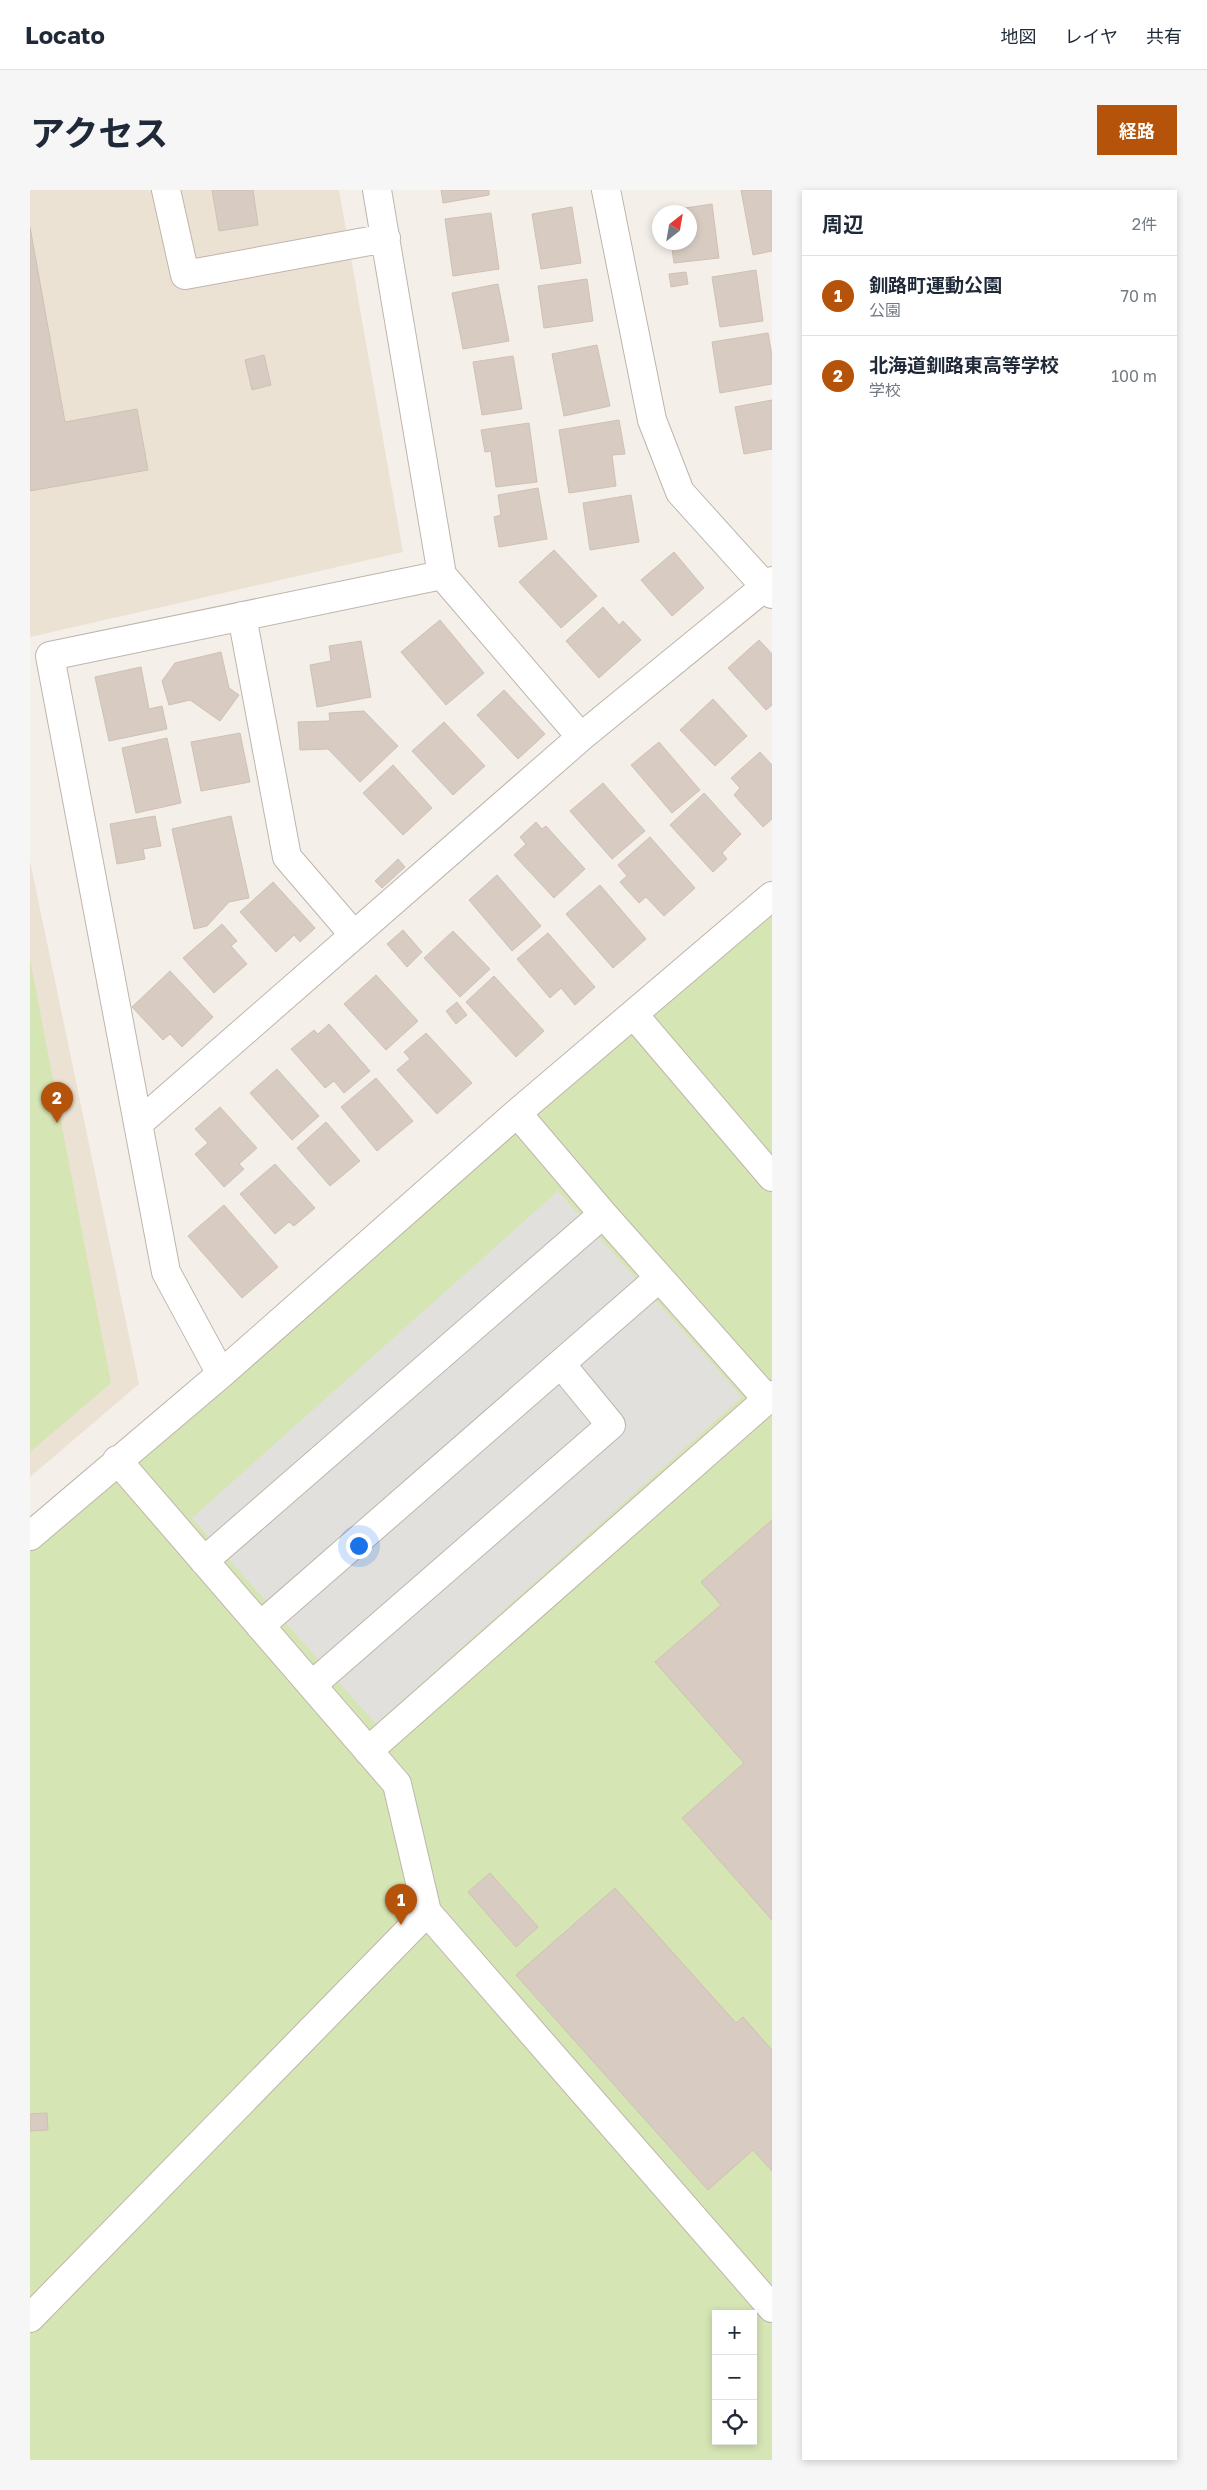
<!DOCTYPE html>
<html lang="ja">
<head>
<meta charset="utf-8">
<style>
  :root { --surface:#fff; --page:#f6f6f7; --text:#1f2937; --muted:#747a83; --line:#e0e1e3; --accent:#b45309 }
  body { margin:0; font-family:"Golos Text","Noto Sans JP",sans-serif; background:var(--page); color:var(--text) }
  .controls { position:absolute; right:15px; bottom:15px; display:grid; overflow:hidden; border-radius:0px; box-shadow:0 2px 8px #0003 }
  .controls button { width:45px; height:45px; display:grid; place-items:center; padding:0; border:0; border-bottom:1px solid var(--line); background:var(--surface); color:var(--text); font:25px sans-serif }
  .compass { position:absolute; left:622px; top:15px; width:45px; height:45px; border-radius:50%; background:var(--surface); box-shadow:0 2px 8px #0003; rotate:31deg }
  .you { position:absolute; left:328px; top:1355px; width:18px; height:18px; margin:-12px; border:4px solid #fff; border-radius:50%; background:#1a73e8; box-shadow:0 0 0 8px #1a73e833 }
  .badge { display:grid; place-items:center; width:32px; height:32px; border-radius:50%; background:var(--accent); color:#fff; font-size:16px; font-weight:700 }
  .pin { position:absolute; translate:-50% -41px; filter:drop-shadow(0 1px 2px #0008) }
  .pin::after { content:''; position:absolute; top:26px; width:18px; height:15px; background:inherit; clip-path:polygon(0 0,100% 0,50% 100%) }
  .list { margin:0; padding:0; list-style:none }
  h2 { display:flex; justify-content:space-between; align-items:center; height:65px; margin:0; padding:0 20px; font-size:21px }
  h2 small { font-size:16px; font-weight:400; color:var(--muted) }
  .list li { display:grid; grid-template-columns:32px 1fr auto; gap:15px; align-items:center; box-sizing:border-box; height:80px; padding:0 20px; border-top:1px solid var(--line) }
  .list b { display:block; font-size:19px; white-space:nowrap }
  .list p { margin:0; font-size:16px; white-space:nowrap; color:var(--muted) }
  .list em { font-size:16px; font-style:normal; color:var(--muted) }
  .icon { flex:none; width:28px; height:28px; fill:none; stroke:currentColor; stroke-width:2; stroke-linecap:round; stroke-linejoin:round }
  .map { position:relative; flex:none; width:742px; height:2270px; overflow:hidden; border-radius:0px }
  header { display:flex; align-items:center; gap:30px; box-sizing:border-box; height:70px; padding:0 25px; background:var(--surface); border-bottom:1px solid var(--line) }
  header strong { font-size:24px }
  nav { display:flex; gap:28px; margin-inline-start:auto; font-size:18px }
  .intro { display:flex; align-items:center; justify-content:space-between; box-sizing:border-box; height:120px; padding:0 30px }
  h1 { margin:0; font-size:35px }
  .button { padding:12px 22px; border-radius:0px; background:var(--accent); color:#fff; font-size:18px; font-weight:700 }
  main { display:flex; gap:30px; padding:0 30px }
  aside { flex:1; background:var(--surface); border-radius:0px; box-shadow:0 2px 8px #0003 }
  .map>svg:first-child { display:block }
</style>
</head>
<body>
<header>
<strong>Locato</strong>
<nav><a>地図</a><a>レイヤ</a><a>共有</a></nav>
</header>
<div class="intro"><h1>アクセス</h1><a class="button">経路</a></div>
<main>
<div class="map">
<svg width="742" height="2270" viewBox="0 0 742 2270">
  <rect width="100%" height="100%" fill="#f4efe9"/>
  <path fill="#ece2d4" d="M0,0h309l64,362 -373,85z
    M0,671l109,523 -109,93z"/>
  <path fill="#d6e5b4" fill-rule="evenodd" d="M742,706v1564h-742v-924zM686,2124h37v127h-37z
    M0,769l81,424 -81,69z"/>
  <path fill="#e2e0dd" d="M528,1001l184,206 -366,327 -184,-206z"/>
  <path fill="#d8ccc2" stroke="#cfc0b3" d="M182,0h41l5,35 -39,6z
    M411,0h48v5l-46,8z
    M711,0h31v61l-19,4z
    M682,14l7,54 -45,5 -3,-21h19v-30h-5v-4z
    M542,17l9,56 -40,6 -9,-55z
    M461,23l8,56 -46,7 -8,-57z
    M0,37l35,195 72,-13 11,61 -118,21z
    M726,80l7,51 -43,6 -8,-50z
    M656,82l2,12 -17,3 -2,-13z
    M557,89l6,42 -49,7 -6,-42z
    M468,94l11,57 -46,8 -11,-56z
    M738,143l4,23v28l-52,9 -8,-51z
    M567,155l13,61 -46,10 -12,-62z
    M234,165l7,30 -19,5 -7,-30z
    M483,166l9,53 -40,6 -9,-53z
    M742,210v49l-28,5 -9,-47z
    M589,230l6,34 -13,1 4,31 -47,7 -10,-63z
    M499,233l8,59 -41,5 -5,-36 -6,1 -4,-22z
    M508,298l9,51 -48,8 -5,-30 7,-2 -3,-20z
    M601,305l8,47 -49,8 -7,-47z
    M524,360l43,46 -36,32 -42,-46z
    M644,362l30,36 -32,28 -31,-36z
    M573,417l16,18 4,-4 18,19 -42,38 -33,-37z
    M410,430l44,53 -38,32 -45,-53z
    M729,450l13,14v51l-6,5 -38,-42z
    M331,451l10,56 -54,10 -7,-42 21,-4 -2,-15z
    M191,462l8,36 10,7 -19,26 -30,-21 -21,5 -7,-24 13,-18z
    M111,477l8,42 13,-3 5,23 -58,12 -14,-64z
    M474,500l41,44 -27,25 -41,-44z
    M683,509l34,37 -32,30 -35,-36z
    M334,521l34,35 -38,36 -32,-33 -28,1 -2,-28 32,-1 -1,-8z
    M414,532l41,44 -32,29 -41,-44z
    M210,543l10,49 -49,9 -10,-49z
    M137,548l14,65 -45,10 -14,-65z
    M629,552l41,48 -28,23 -41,-48z
    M730,562l12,13v54l-9,8 -29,-32 6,-7 -9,-10z
    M363,575l39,43 -29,27 -40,-42z
    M573,593l42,48 -33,28 -42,-48z
    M674,603l37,41 -19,19 5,6 -14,13 -43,-47z
    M125,626l6,30 -18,3 2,10 -28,5 -7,-40z
    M201,626l18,82 -20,4 -22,24 -13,3 -22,-100z
    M506,632l6,7 4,-3 39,43 -31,29 -40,-43 12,-11 -6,-7z
    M620,647l45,51 -31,28 -18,-19 -7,6 -19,-21 7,-6 -9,-11z
    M368,669l7,8 -23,21 -7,-7z
    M467,685l44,51 -29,25 -43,-51z
    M243,692l42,46 -15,14 -6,-7 -18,17 -36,-40z
    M570,695l46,54 -33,29 -47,-54z
    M192,734l15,17 -6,5 16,18 -33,29 -31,-35z
    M373,740l19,22 -15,15 -20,-23z
    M423,741l37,38 -30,28 -36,-39z
    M518,743l47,54 -20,18 -14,-17 -11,10 -33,-39z
    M140,781l43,46 -31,30 -12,-13 -7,6 -31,-33z
    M346,785l42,46 -32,29 -42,-46z
    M464,786l50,55 -28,26 -50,-55z
    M427,812l10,13 -11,9 -10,-13z
    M299,834l41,47 -26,22 -10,-12 -9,7 -34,-39 23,-19 4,4z
    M396,843l46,50 -35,31 -40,-44 13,-11 -6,-7z
    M247,879l42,47 -27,24 -42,-47z
    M346,888l37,43 -36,30 -36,-44z
    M190,917l37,41 -18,16 5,5 -20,18 -29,-33 13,-11 -13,-14z
    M296,932l34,39 -30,25 -33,-38z
    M245,974l40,44 -21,18 -5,-4 -14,12 -35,-40z
    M194,1015l54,62 -36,31 -54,-62z
    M742,1330v400l-90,-102 62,-55 -89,-101 66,-57 -20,-23z
    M460,1683l48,54 -22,20 -48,-55z
    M585,1698l121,135 7,-6 29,33v121l-19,-21 -45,40 -192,-215z
    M17,1923l1,17 -18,1v-17z"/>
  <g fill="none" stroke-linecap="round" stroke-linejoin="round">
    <g stroke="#bfb5ac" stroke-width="30">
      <path id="minor" d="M136,0l19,85 201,-37
        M347,0l65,385 139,162
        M576,0l46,230 28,72 92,102
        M212,426l45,241 67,78
        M604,825l138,162
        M487,923l86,101 164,185
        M109,933l442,-386 191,-156
        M191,1184l-55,-102 -116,-616 392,-81
        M87,1270l280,324 30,128 345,396
        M0,1346l191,-162 296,-261 255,-217
        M174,1371l399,-347
        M230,1436l399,-348
        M282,1495l299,-260 -50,-61
        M338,1561l404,-356
        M0,2128l397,-406"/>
    </g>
    <use href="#minor" stroke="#fff" stroke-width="28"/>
  </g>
</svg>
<div class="controls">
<button>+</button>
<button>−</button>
<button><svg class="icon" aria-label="locate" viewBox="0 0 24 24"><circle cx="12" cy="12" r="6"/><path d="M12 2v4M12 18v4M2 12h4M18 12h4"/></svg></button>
</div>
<svg class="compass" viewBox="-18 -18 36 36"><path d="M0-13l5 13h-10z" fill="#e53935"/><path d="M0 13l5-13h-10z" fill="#747a83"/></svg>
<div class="you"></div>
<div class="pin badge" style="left:371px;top:1735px">1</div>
<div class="pin badge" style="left:27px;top:933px">2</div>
</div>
<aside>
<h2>周辺<small>2件</small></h2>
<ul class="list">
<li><span class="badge">1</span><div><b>釧路町運動公園</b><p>公園</p></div><em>70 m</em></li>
<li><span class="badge">2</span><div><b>北海道釧路東高等学校</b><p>学校</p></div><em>100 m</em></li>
</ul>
</aside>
</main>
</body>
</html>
